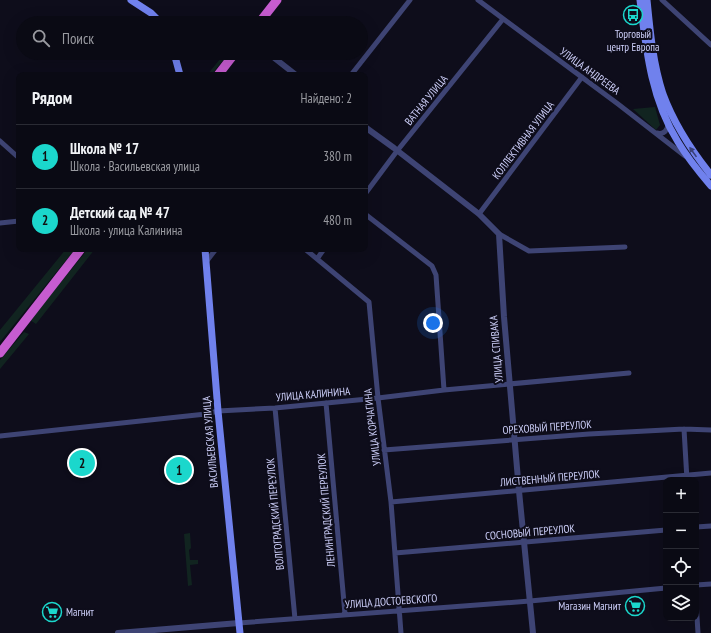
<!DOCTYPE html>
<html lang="ru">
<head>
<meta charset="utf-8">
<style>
  :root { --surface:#0a0a14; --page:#13131d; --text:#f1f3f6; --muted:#999aa0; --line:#2a2b34; --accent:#1bd7cc }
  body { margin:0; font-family:"PT Sans Narrow",sans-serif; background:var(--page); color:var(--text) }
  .controls { position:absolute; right:12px; bottom:12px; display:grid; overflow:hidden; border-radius:8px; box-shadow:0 4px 16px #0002 }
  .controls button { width:36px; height:36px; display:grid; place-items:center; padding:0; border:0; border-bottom:1px solid var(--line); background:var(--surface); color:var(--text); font:20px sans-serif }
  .you { position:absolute; left:433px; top:323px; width:14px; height:14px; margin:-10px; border:3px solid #fff; border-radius:50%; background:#1a73e8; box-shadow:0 0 0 6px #1a73e833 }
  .badge { display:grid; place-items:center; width:26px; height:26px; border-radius:50%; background:var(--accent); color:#111; font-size:13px; font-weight:700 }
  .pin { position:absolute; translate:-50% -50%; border:2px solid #fff; box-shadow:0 1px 4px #0006 }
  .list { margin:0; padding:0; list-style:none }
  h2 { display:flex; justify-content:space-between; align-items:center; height:52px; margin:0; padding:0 16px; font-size:17px }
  h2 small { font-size:13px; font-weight:400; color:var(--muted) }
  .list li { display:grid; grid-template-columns:26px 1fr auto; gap:12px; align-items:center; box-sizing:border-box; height:64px; padding:0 16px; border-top:1px solid var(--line) }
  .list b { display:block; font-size:15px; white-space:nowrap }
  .list p { margin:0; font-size:13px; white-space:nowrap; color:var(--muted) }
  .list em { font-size:13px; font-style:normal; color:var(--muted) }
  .icon { flex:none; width:22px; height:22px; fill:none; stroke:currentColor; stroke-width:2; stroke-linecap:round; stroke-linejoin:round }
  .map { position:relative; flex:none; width:711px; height:633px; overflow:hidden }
  .search { position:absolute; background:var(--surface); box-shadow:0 4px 16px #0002; left:16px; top:16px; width:352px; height:44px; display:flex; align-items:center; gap:10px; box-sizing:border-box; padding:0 14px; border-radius:22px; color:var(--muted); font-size:15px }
  .panel { position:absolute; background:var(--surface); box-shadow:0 4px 16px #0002; left:16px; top:72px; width:352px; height:180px; border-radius:8px }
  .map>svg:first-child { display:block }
</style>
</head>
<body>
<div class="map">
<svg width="711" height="633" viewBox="0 0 711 633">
  <rect width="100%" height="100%" fill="#0e0d1b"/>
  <path fill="#112420" d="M225,53h4l-18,22h-4z
    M655,107l5,18 -4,5 -23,-21z
    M66,249h9l-75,93v-12z
    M88,249h7l-59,75 -6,-4z
    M24,332l5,2 -29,35v-9z
    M190,533l1,15 -2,2 1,10h8v4l-8,1 2,20 -4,1 -4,-52z"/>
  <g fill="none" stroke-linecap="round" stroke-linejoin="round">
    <path stroke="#3e4474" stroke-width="5" d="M478,0l140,104 67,52
      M662,0l49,45
      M351,75l59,-75
      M657,133c7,2 11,-3 11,-10
      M0,141l19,17
      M365,194l32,-43 106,-132
      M365,214l67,52 4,9 8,115
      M479,214l103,-137
      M0,223l19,-2
      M499,234l30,17 96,-4
      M305,249l64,53 9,96 13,104 10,131
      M317,259l7,-10
      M206,262l10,-13
      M326,403l19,211
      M275,408l20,211
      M684,429l3,51
      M0,436l206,-22 12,-3 57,-3 103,-10 66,-8 185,-17
      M384,450l205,-16 95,-5 27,1
      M391,502l320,-29
      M696,527l15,-1
      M395,553l271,-23
      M696,585l15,-1
      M696,601l2,32
      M239,623l291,-22 136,-13"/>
    <path stroke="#3e4474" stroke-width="6" d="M268,53l28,22
      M365,127l29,21 85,66 20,20 5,83 15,174 14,142
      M118,633l121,-10"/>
    <path stroke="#7081ed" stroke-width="7" d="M131,0l20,13 10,10
      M640,0c6,49 11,99 38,142 9,15 21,30 33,44
      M647,0c3,31 6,64 16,94 11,30 28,56 48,81
      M174,53l6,22
      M205,249l13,162 22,222"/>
    <path stroke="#c65cd0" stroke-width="9" d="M259,23l18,-23
      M218,75l17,-22
      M0,353l81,-104"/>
  </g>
  <defs><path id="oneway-solid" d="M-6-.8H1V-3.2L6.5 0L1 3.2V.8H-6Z"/></defs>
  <use fill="#3a4179" href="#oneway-solid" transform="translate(693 152) rotate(-125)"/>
  <defs>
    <g id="bus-ring" transform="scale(1)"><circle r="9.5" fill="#0e0d1b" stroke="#1bd7cc" stroke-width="1.5"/><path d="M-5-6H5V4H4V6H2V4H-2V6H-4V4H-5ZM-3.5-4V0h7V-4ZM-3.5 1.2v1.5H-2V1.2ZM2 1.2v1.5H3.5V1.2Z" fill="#1bd7cc"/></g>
    <g id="supermarket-ring" transform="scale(1)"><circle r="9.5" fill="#0e0d1b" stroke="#1bd7cc" stroke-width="1.5"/><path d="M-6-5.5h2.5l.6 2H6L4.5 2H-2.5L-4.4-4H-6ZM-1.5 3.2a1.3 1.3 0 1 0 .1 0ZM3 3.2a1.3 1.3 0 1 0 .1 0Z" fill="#1bd7cc"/></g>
  </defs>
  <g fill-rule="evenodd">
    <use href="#bus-ring" x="633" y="15"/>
    <use href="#supermarket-ring" x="635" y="606"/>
    <use href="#supermarket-ring" x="52" y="612"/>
  </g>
  <g text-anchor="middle" stroke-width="4" stroke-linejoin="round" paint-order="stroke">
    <g font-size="11" fill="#cdcff9" stroke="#0e0d1b">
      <text x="633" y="38">Торговый<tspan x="633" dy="13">центр Европа</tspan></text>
      <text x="621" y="610" text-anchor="end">Магазин Магнит</text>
      <text x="66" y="616" text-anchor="start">Магнит</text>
    </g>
    <g font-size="11" fill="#cdcff9" stroke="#0e0d1b">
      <text transform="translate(590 71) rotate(36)" y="4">УЛИЦА АНДРЕЕВА</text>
      <text transform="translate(426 100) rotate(-51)" y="4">ВАТНАЯ УЛИЦА</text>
      <text transform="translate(523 140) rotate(-53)" y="4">КОЛЛЕКТИВНАЯ УЛИЦА</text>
      <text transform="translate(496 349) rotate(-95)" y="4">УЛИЦА СПИВАКА</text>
      <text transform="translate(313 394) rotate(-5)" y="4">УЛИЦА КАЛИНИНА</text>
      <text transform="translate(372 427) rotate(-97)" y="4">УЛИЦА КОРЧАГИНА</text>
      <text transform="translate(547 427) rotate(-4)" y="4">ОРЕХОВЫЙ ПЕРЕУЛОК</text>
      <text transform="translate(210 442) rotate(-95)" y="4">ВАСИЛЬЕВСКАЯ УЛИЦА</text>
      <text transform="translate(550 478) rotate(-5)" y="4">ЛИСТВЕННЫЙ ПЕРЕУЛОК</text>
      <text transform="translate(326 510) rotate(-95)" y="4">ЛЕНИНГРАДСКИЙ ПЕРЕУЛОК</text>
      <text transform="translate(275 514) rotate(-95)" y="4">ВОЛГОГРАДСКИЙ ПЕРЕУЛОК</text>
      <text transform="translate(530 532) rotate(-5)" y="4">СОСНОВЫЙ ПЕРЕУЛОК</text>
      <text transform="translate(391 601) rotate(-4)" y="4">УЛИЦА ДОСТОЕВСКОГО</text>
    </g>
  </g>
</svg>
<div class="controls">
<button>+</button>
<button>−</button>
<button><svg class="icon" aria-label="locate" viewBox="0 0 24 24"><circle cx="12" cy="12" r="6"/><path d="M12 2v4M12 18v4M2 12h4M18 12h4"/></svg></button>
<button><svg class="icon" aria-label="layers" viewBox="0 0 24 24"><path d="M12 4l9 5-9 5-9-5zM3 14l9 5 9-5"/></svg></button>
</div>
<div class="you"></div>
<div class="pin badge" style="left:179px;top:470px">1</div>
<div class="pin badge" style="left:82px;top:463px">2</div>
<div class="search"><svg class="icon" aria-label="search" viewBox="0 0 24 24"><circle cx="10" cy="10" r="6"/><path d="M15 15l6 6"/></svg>Поиск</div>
<section class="panel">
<h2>Рядом<small>Найдено: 2</small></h2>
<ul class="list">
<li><span class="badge">1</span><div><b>Школа № 17</b><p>Школа · Васильевская улица</p></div><em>380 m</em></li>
<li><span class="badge">2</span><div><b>Детский сад № 47</b><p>Школа · улица Калинина</p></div><em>480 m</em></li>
</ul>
</section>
</div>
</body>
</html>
